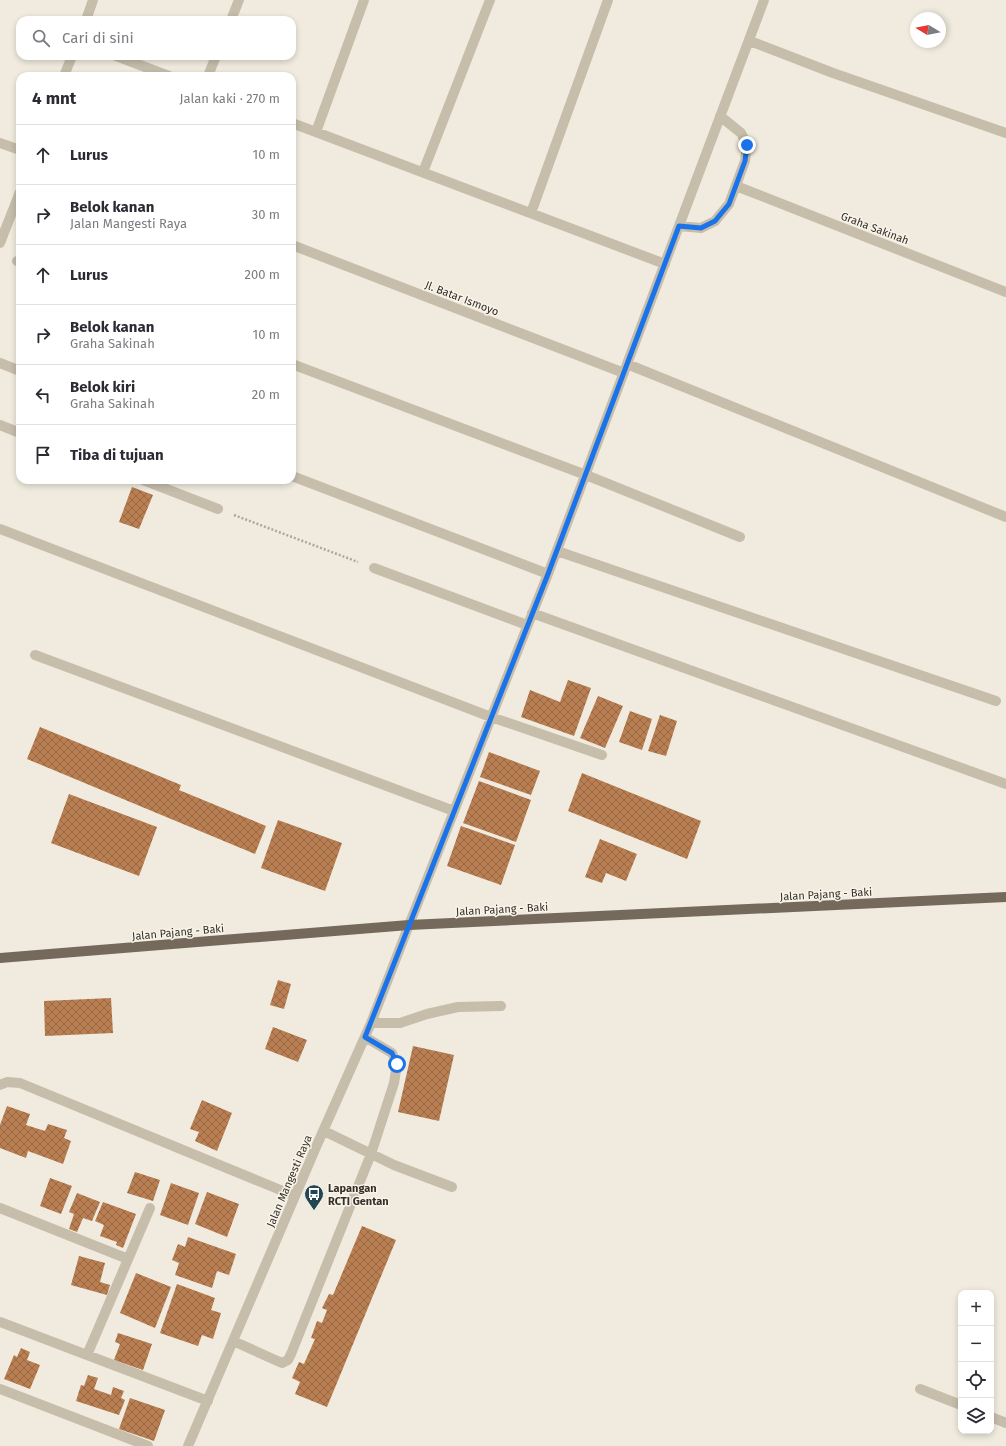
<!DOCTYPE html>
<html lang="id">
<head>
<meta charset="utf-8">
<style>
  :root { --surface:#fff; --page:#f2f2f3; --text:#2b2b33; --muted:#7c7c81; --line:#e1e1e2 }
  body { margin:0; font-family:"Fira Sans",sans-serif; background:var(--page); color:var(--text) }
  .controls { position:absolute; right:12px; bottom:12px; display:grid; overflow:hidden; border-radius:8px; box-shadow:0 2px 6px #0003 }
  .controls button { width:36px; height:36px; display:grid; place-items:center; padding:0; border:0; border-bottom:1px solid var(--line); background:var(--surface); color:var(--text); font:20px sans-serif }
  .compass { position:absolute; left:910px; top:12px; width:36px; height:36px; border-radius:50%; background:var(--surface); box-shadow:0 2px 6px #0003; rotate:280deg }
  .stop { position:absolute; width:12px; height:12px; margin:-9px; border:3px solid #1a73e8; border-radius:50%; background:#fff }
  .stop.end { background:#1a73e8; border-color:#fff; box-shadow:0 1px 4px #0008 }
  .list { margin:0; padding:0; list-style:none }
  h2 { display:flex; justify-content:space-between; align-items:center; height:52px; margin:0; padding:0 16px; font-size:17px }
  h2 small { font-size:13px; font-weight:400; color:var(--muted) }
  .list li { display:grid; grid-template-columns:26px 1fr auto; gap:12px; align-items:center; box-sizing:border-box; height:60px; padding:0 16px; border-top:1px solid var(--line) }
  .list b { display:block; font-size:15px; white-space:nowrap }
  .list p { margin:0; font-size:13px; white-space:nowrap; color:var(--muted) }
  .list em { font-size:13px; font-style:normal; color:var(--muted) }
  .icon { flex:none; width:22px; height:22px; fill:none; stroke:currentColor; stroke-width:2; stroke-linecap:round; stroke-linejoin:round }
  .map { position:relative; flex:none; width:1006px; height:1446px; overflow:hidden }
  .search { position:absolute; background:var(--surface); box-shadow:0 2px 6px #0003; left:16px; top:16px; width:280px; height:44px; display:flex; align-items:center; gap:10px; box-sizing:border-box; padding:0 14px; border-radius:12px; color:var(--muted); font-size:15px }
  .panel { position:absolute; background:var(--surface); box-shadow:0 2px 6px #0003; left:16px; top:72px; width:280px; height:412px; border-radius:12px }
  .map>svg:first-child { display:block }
</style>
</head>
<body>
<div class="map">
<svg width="1006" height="1446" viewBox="0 0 1006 1446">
  <defs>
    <pattern id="building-cross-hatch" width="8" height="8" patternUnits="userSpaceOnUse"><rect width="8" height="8" fill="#b97f52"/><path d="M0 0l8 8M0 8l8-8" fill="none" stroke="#976844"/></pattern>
  </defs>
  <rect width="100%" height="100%" fill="#f0ebde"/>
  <path fill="url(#building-cross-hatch)" d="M132,487l21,8 -14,34 -20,-7z
    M568,680l23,8 -17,48 -53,-19 9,-27 30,12z
    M598,696l25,10 -18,42 -25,-10z
    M630,711l22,8 -10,31 -23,-8z
    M660,715l17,6 -11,35 -18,-5z
    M40,727l141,58 -2,5 87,36 -11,28 -228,-95z
    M489,752l51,19 -9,24 -51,-18z
    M582,773l119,48 -14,38 -119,-48z
    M479,781l52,19 -15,42 -53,-19z
    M69,794l88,33 -18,49 -88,-33z
    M278,820l64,23 -17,48 -64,-23z
    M461,826l54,19 -14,40 -54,-19z
    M600,839l37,15 -11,27 -20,-8 -4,10 -17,-6z
    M278,980l13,4 -7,25 -14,-4z
    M111,998l2,35 -68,3 -1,-35z
    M273,1027l34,13 -9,22 -33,-13z
    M413,1046l41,9 -15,66 -41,-9z
    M202,1100l30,13 -15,38 -22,-10 4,-9 -9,-3z
    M7,1106l23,8 -4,11 19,6 3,-7 19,6 -3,8 7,3 -8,23 -35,-13 -2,7 -26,-10v-23z
    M135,1172l25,8 -7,21 -26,-8z
    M50,1178l22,8 -11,28 -21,-8z
    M171,1183l28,10 -11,32 -28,-10z
    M207,1192l32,12 -12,33 -32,-13z
    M77,1193l23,9 -8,19 -9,-3 -6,14 -8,-3 5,-15 -5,-2z
    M103,1202l33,12 -13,34 -7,-3 1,-3 -17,-6 4,-11 -9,-4z
    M362,1226l34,14 -69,167 -32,-13 5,-12 -8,-4 7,-16 5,2 11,-25 -4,-1 6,-17 5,2 5,-13 -5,-2 7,-14 4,1z
    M188,1237l48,17 -7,21 -12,-4 -5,17 -37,-13 4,-12 -7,-3 6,-16 7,3z
    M79,1256l26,7 -5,19 10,3 -3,10 -36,-10z
    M136,1273l35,14 -16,41 -35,-15z
    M177,1284l38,14 -4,12 10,3 -8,26 -11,-4 -4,11 -38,-13z
    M118,1333l34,11 -9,26 -29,-10 6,-16 -5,-2z
    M21,1348l9,4 -3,8 13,5 -10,24 -26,-10 10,-24 3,2z
    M88,1375l10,3 -4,11 17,6 2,-8 11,4 -3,7 4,2 -6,15 -43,-14 5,-16 3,1z
    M130,1398l35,12 -11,31 -35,-12z"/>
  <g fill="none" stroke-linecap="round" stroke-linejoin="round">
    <path stroke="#b2a795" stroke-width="2.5" stroke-dasharray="2 2" stroke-linecap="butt" d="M234,515l124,47"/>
    <path stroke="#c6bdab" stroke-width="10" d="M86,20l7,-20
      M231,20l8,-20
      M750,41l83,32 173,60
      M116,56l53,20
      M64,76l8,-20
      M208,76l8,-20
      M292,123l373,141
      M316,132l48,-132
      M0,143l20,7
      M423,172l67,-172
      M736,186l270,106
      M531,213l77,-213
      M679,226l22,2 14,-7 14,-17 16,-43 2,-16 -6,-12 -21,-17
      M0,243l20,-51
      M292,245l332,128
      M17,261l3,1
      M0,363l20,8
      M292,364l294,111 154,62
      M627,364l379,153
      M0,425l20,8
      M292,476l256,98
      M143,480l75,29
      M0,529l491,188 111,38
      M557,551l439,150
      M374,568l153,57
      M532,613l474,171
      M35,655l419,156
      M371,1023h29l27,-9 31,-7 43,-1
      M0,1085l7,-3 13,1 275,113
      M324,1131l70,34 58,22
      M0,1208l128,51
      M0,1322l208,79
      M233,1341l49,22 6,-3 3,-6 80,-200 23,-71 3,-19 -5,-11 -27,-16
      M87,1355l63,-147
      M0,1389l148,57
      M920,1389l41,16
      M991,1417l15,6
      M188,1446l128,-299 55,-124 38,-98 139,-351 216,-574"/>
    <path stroke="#75695c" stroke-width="10" d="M0,958l409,-33 597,-28"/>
  </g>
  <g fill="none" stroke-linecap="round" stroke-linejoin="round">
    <path stroke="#1a73e8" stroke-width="5" d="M397,1064l-5,-11 -27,-16 183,-463 131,-348 22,2 14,-7 14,-17 16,-43 2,-16"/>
  </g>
  <defs>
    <g id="bus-pin" transform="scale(1)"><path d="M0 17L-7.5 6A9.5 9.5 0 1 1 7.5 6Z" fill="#234652" stroke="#f8f4e9"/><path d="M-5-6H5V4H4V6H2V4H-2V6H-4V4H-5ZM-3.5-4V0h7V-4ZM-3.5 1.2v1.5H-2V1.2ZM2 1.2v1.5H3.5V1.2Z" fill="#fff"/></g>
  </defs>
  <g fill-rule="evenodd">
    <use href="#bus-pin" x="314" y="1194"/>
  </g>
  <g text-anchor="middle" stroke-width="3" stroke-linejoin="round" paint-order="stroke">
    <g font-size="11" fill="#352f29" stroke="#f8f4e9">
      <text transform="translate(875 228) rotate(21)" y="4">Graha Sakinah</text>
      <text transform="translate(462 298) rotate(21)" y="4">Jl. Batar Ismoyo</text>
      <text transform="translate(826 894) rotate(-3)" y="4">Jalan Pajang - Baki</text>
      <text transform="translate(502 909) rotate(-3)" y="4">Jalan Pajang - Baki</text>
      <text transform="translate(178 932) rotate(-5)" y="4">Jalan Pajang - Baki</text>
      <text transform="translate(289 1181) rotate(-67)" y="4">Jalan Mangesti Raya</text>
    </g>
    <g font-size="11" font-weight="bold" fill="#352f29" stroke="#f8f4e9" text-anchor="start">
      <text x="328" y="1192">Lapangan<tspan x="328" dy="13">RCTI Gentan</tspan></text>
    </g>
  </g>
</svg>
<div class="controls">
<button>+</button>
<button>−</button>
<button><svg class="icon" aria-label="locate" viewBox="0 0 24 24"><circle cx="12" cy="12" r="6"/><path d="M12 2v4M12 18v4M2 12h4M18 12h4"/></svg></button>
<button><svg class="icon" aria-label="layers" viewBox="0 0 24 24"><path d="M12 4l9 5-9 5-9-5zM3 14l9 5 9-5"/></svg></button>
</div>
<svg class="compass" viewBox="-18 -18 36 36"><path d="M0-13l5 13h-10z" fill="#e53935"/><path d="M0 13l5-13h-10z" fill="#7c7c81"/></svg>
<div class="stop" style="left:397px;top:1064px"></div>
<div class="stop end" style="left:747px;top:145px"></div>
<div class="search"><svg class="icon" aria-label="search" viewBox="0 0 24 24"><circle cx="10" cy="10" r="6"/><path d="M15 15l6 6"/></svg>Cari di sini</div>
<section class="panel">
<h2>4 mnt<small>Jalan kaki · 270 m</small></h2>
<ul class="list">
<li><svg class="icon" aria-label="ahead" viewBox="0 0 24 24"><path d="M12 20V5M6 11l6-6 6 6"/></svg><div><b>Lurus</b></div><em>10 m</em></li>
<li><svg class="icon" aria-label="right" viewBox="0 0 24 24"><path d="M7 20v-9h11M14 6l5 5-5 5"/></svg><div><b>Belok kanan</b><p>Jalan Mangesti Raya</p></div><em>30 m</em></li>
<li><svg class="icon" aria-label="ahead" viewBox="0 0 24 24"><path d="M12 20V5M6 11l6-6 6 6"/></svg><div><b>Lurus</b></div><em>200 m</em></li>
<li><svg class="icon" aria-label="right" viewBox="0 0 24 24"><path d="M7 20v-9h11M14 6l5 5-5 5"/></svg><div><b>Belok kanan</b><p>Graha Sakinah</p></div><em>10 m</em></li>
<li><svg class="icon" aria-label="left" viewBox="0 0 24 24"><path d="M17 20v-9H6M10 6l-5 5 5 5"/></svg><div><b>Belok kiri</b><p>Graha Sakinah</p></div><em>20 m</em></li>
<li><svg class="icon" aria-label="arrive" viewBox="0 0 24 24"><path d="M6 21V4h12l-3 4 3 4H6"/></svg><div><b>Tiba di tujuan</b></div></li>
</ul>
</section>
</div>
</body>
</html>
